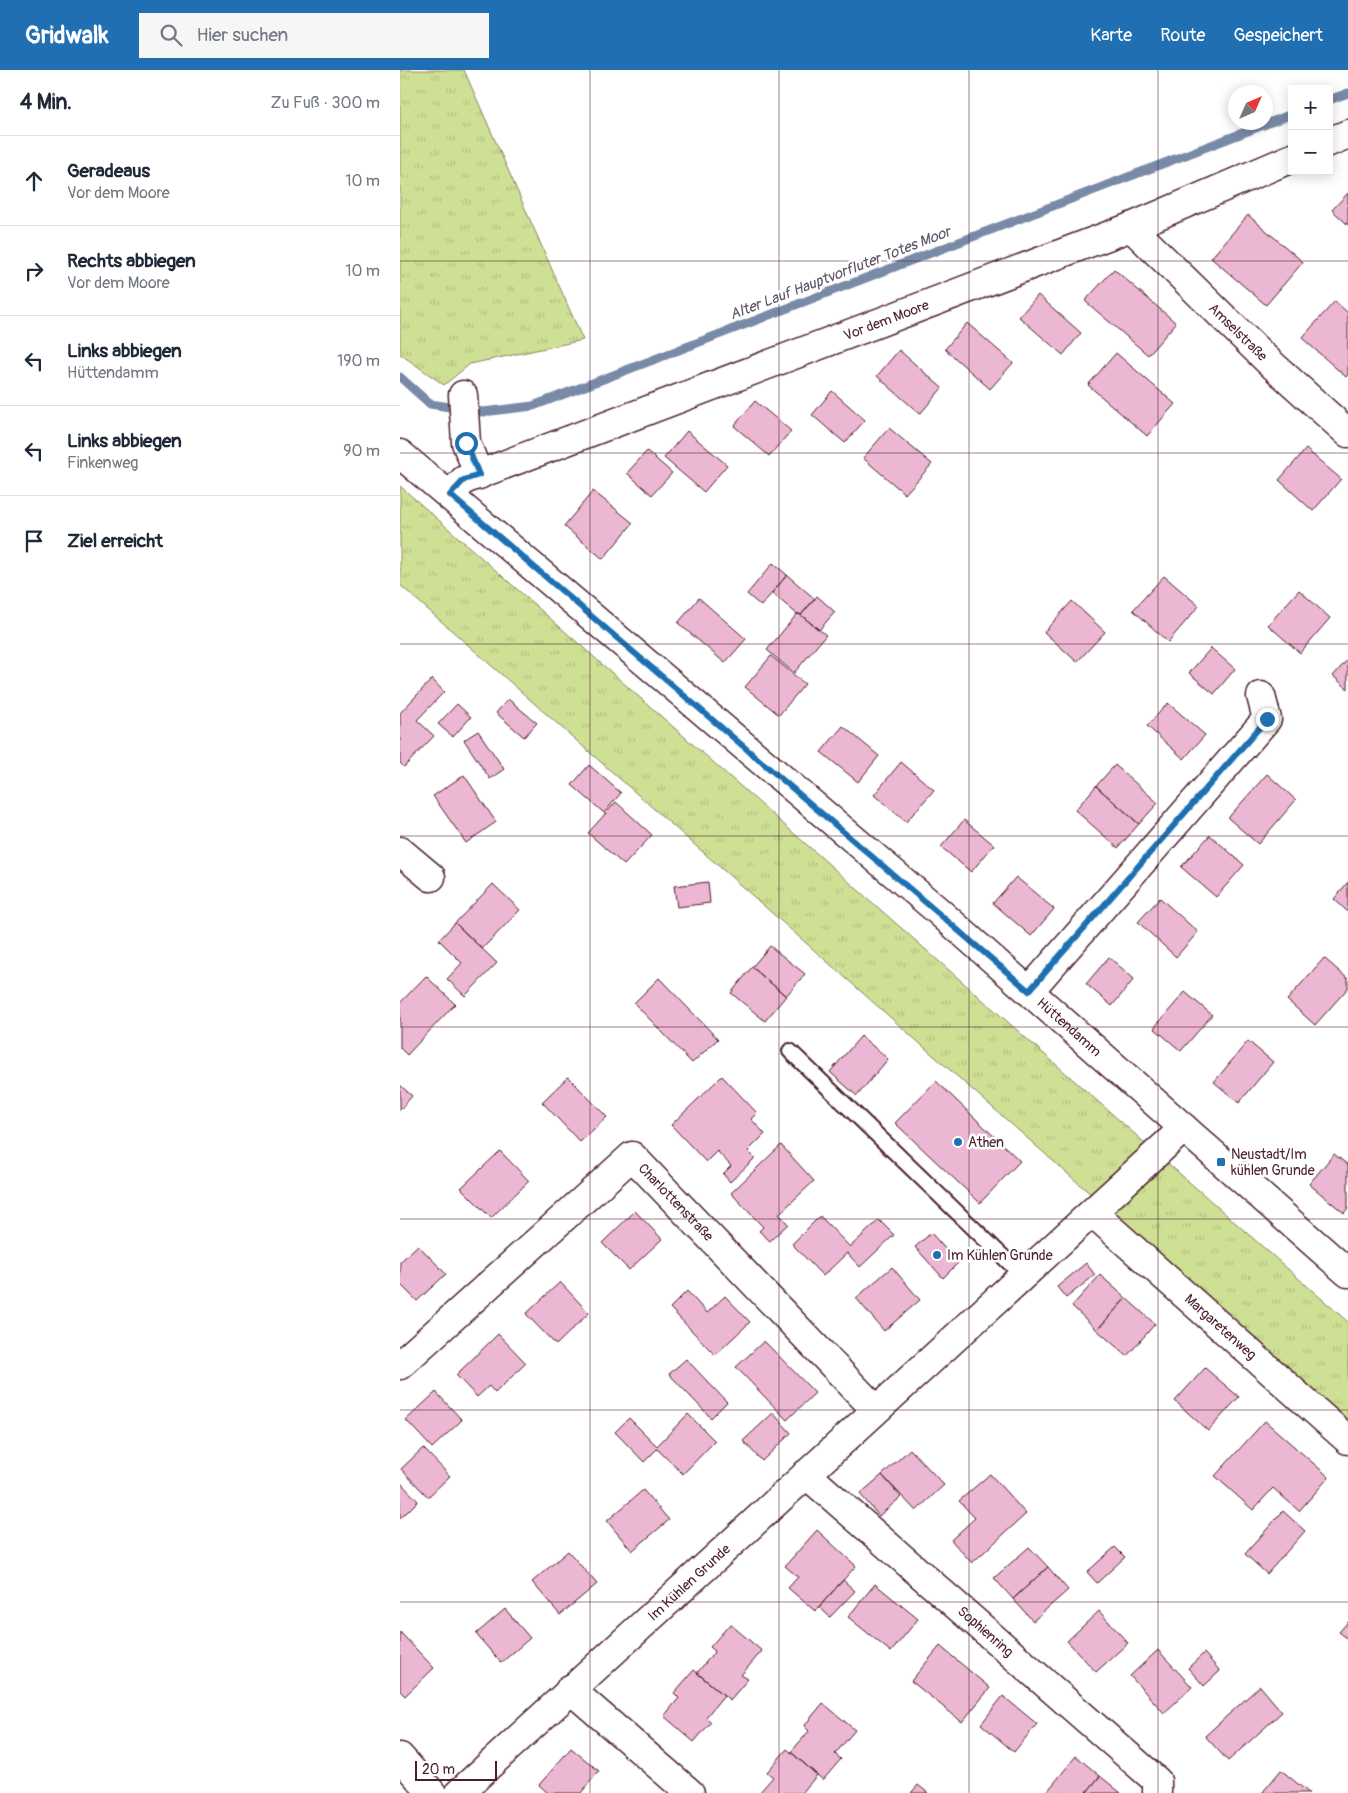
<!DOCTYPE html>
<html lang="de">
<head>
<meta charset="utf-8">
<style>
  :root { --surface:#fff; --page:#f6f6f7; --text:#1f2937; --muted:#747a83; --line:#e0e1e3; --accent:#1f6fb2 }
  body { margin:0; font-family:Pangolin,sans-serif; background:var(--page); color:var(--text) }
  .controls { position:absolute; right:15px; top:15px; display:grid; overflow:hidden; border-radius:0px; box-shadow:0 2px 12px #0003 }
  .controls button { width:45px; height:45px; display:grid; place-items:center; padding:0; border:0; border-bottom:1px solid var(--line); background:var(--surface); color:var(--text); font:25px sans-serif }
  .compass { position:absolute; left:828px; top:15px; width:45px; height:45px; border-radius:50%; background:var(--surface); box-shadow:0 2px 12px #0003; rotate:45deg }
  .scale { position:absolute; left:15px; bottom:12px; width:82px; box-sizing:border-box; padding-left:5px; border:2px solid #4a1f2b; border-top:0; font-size:14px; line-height:18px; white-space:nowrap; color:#4a1f2b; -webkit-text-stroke:4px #fff; paint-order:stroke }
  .stop { position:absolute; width:15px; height:15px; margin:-11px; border:4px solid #1f6fb2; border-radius:50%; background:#fff }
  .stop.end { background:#1f6fb2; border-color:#fff; box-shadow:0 1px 5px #0008 }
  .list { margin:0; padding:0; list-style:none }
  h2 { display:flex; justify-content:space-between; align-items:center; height:65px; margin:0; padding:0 20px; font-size:21px }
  h2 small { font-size:16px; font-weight:400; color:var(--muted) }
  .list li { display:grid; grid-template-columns:32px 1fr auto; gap:15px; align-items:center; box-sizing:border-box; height:90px; padding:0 20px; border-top:1px solid var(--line) }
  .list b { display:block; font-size:19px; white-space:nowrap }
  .list p { margin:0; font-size:16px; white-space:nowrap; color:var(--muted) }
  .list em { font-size:16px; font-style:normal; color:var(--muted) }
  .icon { flex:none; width:28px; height:28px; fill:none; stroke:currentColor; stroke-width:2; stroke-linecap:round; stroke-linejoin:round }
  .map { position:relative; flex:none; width:948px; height:1723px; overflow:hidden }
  header { display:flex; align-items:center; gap:30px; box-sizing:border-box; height:70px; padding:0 25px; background:var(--accent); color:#fff }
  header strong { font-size:24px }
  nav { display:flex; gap:28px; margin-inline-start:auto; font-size:18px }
  .search { width:350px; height:45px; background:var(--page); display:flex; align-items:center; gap:12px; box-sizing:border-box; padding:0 18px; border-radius:0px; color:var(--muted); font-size:19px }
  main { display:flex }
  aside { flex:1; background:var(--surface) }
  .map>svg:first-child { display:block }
</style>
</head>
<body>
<header>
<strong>Gridwalk</strong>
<div class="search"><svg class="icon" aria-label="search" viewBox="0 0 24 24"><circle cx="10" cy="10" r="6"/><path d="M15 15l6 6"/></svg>Hier suchen</div>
<nav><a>Karte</a><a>Route</a><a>Gespeichert</a></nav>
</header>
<main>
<aside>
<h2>4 Min.<small>Zu Fuß · 300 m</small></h2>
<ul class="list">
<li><svg class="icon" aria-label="ahead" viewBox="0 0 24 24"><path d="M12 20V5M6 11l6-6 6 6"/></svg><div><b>Geradeaus</b><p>Vor dem Moore</p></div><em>10 m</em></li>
<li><svg class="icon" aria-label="right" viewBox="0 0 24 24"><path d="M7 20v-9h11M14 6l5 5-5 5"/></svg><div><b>Rechts abbiegen</b><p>Vor dem Moore</p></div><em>10 m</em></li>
<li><svg class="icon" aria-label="left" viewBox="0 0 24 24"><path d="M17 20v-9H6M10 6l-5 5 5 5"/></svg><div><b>Links abbiegen</b><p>Hüttendamm</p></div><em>190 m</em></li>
<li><svg class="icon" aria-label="left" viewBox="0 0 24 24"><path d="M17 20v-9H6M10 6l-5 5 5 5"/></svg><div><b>Links abbiegen</b><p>Finkenweg</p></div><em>90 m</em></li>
<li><svg class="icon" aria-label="arrive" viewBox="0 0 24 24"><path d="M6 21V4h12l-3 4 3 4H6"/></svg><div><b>Ziel erreicht</b></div></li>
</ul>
</aside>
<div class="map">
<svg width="948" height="1723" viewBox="0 0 948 1723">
  <defs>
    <pattern id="grass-tufts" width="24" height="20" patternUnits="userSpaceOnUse" patternTransform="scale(1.25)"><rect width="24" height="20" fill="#cee094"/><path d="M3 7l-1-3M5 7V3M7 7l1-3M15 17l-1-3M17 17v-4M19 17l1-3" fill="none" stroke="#b2c080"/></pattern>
  </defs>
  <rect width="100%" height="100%" fill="#fff"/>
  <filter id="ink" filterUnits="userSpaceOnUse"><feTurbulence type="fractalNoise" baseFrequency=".02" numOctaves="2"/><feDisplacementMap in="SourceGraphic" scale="10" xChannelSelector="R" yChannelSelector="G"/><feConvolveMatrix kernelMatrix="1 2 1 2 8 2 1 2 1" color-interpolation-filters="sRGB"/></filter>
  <g filter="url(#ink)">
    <path fill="url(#grass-tufts)" stroke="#8c8060" d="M0,0h64l119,270 -113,24 -26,21 -44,-31z
      M0,416l948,836v99l-948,-836z"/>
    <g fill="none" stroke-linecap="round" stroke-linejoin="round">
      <path stroke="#798aa6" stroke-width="9" d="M929,30l19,-7
        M0,307l30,27 53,8 50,-6 759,-292"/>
    </g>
    <path fill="#ecb7d2" stroke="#4a1f2b" d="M948,123v32l-16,-15z
      M848,145l55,47 -37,43 -55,-47z
      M714,199l62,54 -28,32 -63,-54z
      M638,225l43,38 -18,22 -44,-38z
      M935,231l13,12v61l-2,3 -44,-39z
      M567,253l46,40 -23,26 -45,-40z
      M499,280l43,38 -22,26 -43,-38z
      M716,283l59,51 -28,32 -59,-51z
      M432,321l33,29 -20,23 -33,-28z
      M355,331l36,30 -22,25 -35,-30z
      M489,358l43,36 -27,30 -42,-36z
      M287,361l40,34 -23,27 -40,-34z
      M906,379l35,30 -28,32 -34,-31z
      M247,381l25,22 -20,22 -25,-22z
      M193,421l40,32 -30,36 -39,-33z
      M373,493l14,12 -26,31 -14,-12z
      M387,505l28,24 -14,16 -4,-1 -25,-21z
      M764,506l35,30 -31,36 -35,-32z
      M899,520l31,28 -30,35 -32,-28z
      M417,526l18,16 -16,18 -18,-15z
      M299,528l47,41 -21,24 -47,-40z
      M672,531l33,31 -28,30 -33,-30z
      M398,543l28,22 -32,38 -27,-23z
      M811,578l24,21 -21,25 -25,-21z
      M371,586l34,28 -26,31 -34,-28z
      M948,589v30l-15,-13z
      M32,609l12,13 -27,28 17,16 -30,31 -4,-4v-50z
      M108,629l29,24 -13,14 -28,-24z
      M768,633l37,32 -21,24 -37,-33z
      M57,634l14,13 -18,20 -15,-13z
      M443,656l36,30 -21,26 -37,-30z
      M78,661l26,38 -14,10 -26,-39z
      M501,692l33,28 -28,32 -32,-27z
      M189,695l32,28 -17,20 -32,-28z
      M715,695l43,38 -19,21 -43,-38z
      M867,704l29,26 -38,44 -30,-26z
      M64,705l32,47 -30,21 -33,-47z
      M696,716l43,38 -21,24 -43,-38z
      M216,732l36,33 -28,30 -36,-32z
      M564,750l30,25 -23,27 -30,-25z
      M810,765l34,30 -28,32 -35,-30z
      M616,807l38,32 -23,27 -38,-33z
      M308,812l2,21 -33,4 -3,-21z
      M948,812v30l-14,-13z
      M93,814l27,26 -38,39 -27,-26z
      M760,828l38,34 -22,25 -38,-35z
      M55,853l42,40 -32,33 -18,-17 15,-16 -23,-23z
      M370,876l35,28 -19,22 -34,-29z
      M709,887l25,22 -22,27 -26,-22z
      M924,888l24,21v9l-33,37 -28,-25z
      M352,897l34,29 -21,25 -34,-28z
      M26,906l29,28 -48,51 -7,-7v-45z
      M259,908l59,61 -26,24 -58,-60z
      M785,922l27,23 -31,36 -27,-23z
      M461,966l27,23 -31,37 -27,-24z
      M848,971l25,21 -34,41 -25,-21z
      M322,1006l35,37 -6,6 14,15 -17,17 7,7 -25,24 -7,-8 8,-8 -14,-15 -11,11 -35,-37z
      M168,1007l39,40 -27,25 -38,-40z
      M536,1011l84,80 -40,42 -85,-80z
      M0,1015l12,11 -12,14z
      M381,1075l33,36 -35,33 9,10 -18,17 -11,-10 4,-4 -32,-34z
      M100,1081l29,30 -38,37 -30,-30z
      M934,1084l14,11v43l-4,5 -35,-29z
      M235,1141l27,28 -33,31 -27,-27z
      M420,1146l30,31 29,-27 15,15 -34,32 -13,-14 -24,23 -31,-32z
      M531,1163l27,30 -15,15 -28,-31z
      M18,1175l28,29 -29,27 -17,-17v-22z
      M686,1193l9,12 -29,23 -9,-11z
      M492,1197l28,33 -36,31 -28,-33z
      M700,1205l26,23 -29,32 -25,-24z
      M160,1212l29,31 -33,32 -30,-31z
      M287,1221l20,22 18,-17 25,26 -35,33 -45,-47z
      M726,1228l29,26 -28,32 -30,-26z
      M98,1264l28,29 -31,30 -6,-7 -12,11 -21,-22z
      M364,1271l51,52 -28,27 -51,-53z
      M286,1289l41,43 -16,16 -42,-44z
      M805,1298l34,29 -31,34 -33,-30z
      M36,1322l26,28 -30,28 -26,-28z
      M373,1343l18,20 -29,28 -19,-20z
      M288,1344l27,27 -32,33 -26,-25 -13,13 -29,-30 14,-14 28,28z
      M865,1351l64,56 -30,34 -26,-23 -20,22 -38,-34z
      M23,1378l27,28 -22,21 -27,-28z
      M510,1379l34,36 -28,26 -34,-36z
      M590,1404l36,40 -54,49 -21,-23 24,-22 -16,-17z
      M482,1405l19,22 -22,19 -19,-22z
      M0,1412l18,19 -18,18z
      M243,1420l26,30 -37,31 -25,-30z
      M883,1441l22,20 -38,43 -22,-20z
      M417,1460l39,36 -41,45 -27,-23 10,-11 -13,-11z
      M629,1477l19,20 -35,32 -19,-21z
      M715,1477l10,10 -28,26 -10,-11z
      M168,1481l29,33 -37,31 -28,-33z
      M648,1497l20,23 -35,31 -20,-22z
      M443,1510l12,11 -25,26 -11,-10z
      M475,1514l43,35 -27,33 -43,-35z
      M105,1539l25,29 -29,25 -25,-29z
      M699,1541l29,32 -32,29 -29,-31z
      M948,1552v17l-9,-7z
      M330,1554l32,27 -21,24 7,4 -18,21 -33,-27 18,-22 -5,-4z
      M0,1562l34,36 -29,28 -5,-5z
      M540,1576l50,42 -28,34 -51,-41z
      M758,1580l34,37 -28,26 -34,-37z
      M804,1583l16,18 -16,15 -16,-18z
      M294,1600l30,25 -18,22 5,5 -17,20 -30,-26 15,-18 -5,-5z
      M860,1616l22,26 -54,49 -23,-25z
      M603,1626l34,28 -23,28 -33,-28z
      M423,1633l32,27 -20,24 6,5 -18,21 -32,-28 18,-21 -5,-5z
      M171,1678l28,23 -18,22h-33l-9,-8z
      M387,1679l30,26 -15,18h-43l14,-16 -6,-5z
      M676,1686l24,20 -14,17h-40z
      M881,1700l28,23h-47z
      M700,1706l21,17h-35z
      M518,1715l10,8h-17z"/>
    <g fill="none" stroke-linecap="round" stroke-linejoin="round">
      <g stroke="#4a1f2b" stroke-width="18">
        <path id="service" d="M390,981l233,225"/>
      </g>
      <g stroke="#4a1f2b" stroke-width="31">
        <g id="minor">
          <path d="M929,72l19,-8"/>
          <path id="s1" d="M731,157l135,132 82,74"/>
          <path d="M63,325l3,48 13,32"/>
          <path id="s2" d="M50,425l14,-15 667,-253 161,-69"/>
          <path d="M0,781l31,26"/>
          <path d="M629,921l238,-272 -6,-23"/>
          <path id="s3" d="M693,1143l255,227"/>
          <path id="s4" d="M0,1295l232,-209 243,253"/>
          <path id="s5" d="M406,1404l351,307v12"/>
          <path d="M170,1619l120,104"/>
          <path d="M0,1687l32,36"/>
          <path id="s6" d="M59,1723l725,-665"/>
        </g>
      </g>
      <g stroke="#4a1f2b" stroke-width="31">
        <g id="tertiary">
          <path id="s7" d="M0,384l537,456 411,363"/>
        </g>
      </g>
      <use href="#service" stroke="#fff" stroke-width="14"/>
      <use href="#minor" stroke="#fff" stroke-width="28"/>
      <use href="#tertiary" stroke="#fff" stroke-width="28"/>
    </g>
  </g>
  <g fill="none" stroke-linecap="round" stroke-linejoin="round" filter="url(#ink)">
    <path stroke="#1f6fb2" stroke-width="6" d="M66,373l13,32 -15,5 -14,15 579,496 238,-272"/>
  </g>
  <path fill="none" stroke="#4a1f2b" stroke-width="1" stroke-opacity="0.55" d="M190,0v1723M379,0v1723M569,0v1723M758,0v1723M0,191h948M0,383h948M0,574h948M0,766h948M0,957h948M0,1149h948M0,1340h948M0,1532h948"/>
  <g fill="#1f6fb2" stroke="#fff" stroke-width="2">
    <circle cx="558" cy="1072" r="5"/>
    <rect x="816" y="1087" width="10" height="10" rx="2.5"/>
    <circle cx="537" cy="1185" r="5"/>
  </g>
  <g text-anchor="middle" stroke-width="5" stroke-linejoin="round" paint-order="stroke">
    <g font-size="14" fill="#4a1f2b" stroke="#fff">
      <text dy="5" stroke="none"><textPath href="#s2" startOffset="472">Vor dem Moore</textPath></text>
      <text dy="5" stroke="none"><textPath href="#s1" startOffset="150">Amselstraße</textPath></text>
      <text dy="5" stroke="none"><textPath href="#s7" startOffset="881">Hüttendamm</textPath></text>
      <text dy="5" stroke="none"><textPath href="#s4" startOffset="376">Charlottenstraße</textPath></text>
      <text dy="5" stroke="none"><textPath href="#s3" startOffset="171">Margaretenweg</textPath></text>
      <text dy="5" stroke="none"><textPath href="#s6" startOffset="312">Im Kühlen Grunde</textPath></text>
      <text dy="5" stroke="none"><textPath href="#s5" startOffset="239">Sophienring</textPath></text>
    </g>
    <g font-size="14" fill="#4a1f2b" stroke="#fff" text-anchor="start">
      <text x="568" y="1077">Athen</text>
      <text x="831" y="1089">Neustadt/Im<tspan x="831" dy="16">kühlen Grunde</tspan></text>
      <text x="547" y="1190">Im Kühlen Grunde</text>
    </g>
    <g font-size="15" font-style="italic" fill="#615468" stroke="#fff">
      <text transform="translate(440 203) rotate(-21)" y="5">Alter Lauf Hauptvorfluter Totes Moor</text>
    </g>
  </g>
</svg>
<div class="controls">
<button>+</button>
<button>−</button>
</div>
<svg class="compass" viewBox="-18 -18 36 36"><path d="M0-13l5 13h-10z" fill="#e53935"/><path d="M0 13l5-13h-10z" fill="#747a83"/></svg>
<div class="scale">20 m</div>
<div class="stop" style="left:66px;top:373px"></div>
<div class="stop end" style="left:867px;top:649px"></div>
</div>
</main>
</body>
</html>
